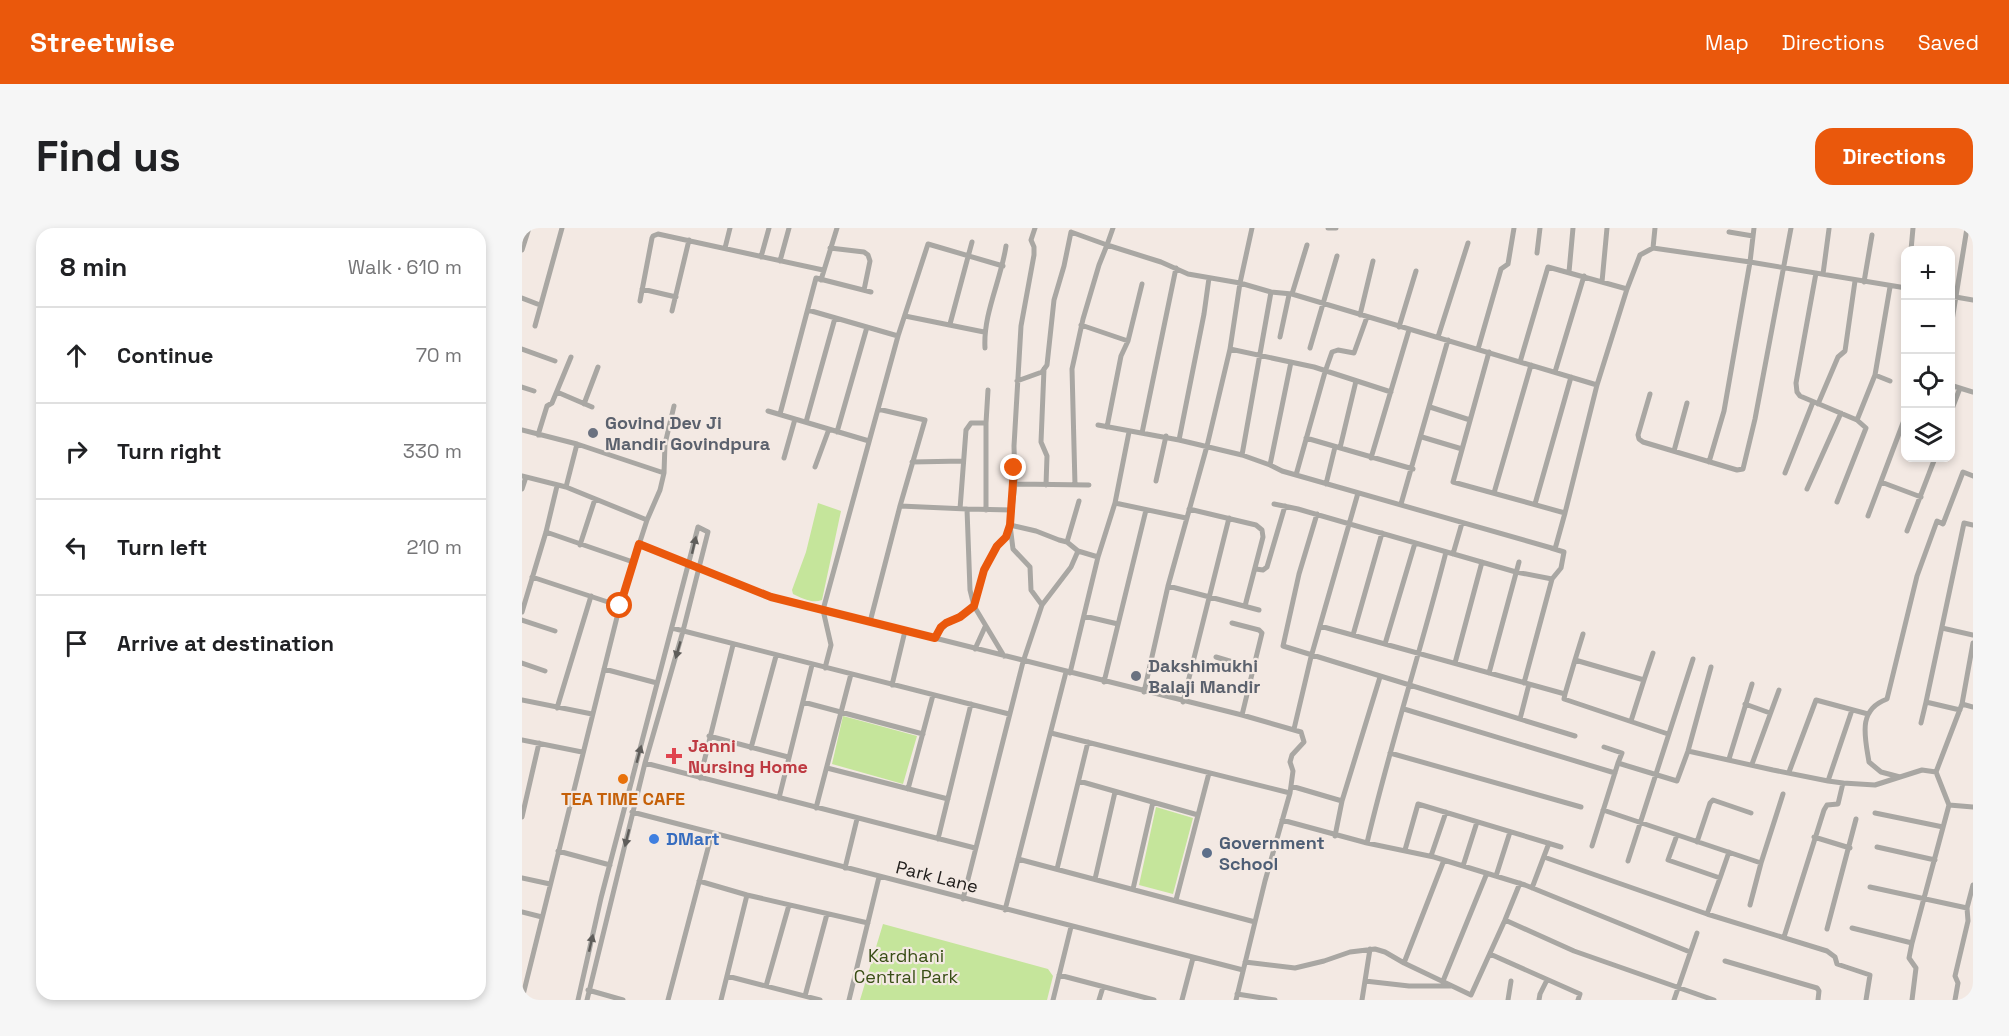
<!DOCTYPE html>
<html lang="en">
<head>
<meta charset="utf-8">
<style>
  :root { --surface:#fff; --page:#f6f6f6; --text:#202124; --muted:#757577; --line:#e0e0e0; --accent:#ea580c }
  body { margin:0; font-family:"Space Grotesk",sans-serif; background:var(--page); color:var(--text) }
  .controls { position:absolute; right:18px; top:18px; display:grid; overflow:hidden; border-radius:12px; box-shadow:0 3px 9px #0003 }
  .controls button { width:54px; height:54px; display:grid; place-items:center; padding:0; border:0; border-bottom:2px solid var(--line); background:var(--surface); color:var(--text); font:30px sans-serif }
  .stop { position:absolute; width:18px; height:18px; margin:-14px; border:4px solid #ea580c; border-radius:50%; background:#fff }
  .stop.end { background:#ea580c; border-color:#fff; box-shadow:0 2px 6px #0008 }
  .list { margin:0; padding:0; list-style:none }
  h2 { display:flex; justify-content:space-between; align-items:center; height:78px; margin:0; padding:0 24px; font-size:26px }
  h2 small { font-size:20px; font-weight:400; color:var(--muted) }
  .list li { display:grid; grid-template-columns:39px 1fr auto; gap:18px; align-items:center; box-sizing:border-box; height:96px; padding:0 24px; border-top:2px solid var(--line) }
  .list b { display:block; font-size:22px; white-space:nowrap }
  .list em { font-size:20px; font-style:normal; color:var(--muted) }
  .icon { flex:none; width:33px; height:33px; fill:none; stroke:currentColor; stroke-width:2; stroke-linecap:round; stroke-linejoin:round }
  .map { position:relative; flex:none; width:1451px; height:772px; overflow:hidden; border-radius:18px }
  header { display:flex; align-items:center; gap:36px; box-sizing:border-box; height:84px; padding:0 30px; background:var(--accent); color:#fff }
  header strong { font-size:28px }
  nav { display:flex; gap:33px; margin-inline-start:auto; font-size:21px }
  .intro { display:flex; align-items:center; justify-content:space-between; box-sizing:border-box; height:144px; padding:0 36px }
  h1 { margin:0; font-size:42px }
  .button { padding:15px 27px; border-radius:18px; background:var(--accent); color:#fff; font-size:21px; font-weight:700 }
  main { display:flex; gap:36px; padding:0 36px }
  aside { flex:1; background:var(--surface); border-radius:18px; box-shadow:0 3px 9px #0003 }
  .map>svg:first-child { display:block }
</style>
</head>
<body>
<header>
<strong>Streetwise</strong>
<nav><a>Map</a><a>Directions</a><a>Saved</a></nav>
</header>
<div class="intro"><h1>Find us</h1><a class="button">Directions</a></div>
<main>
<aside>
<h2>8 min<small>Walk · 610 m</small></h2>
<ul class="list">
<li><svg class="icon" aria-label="ahead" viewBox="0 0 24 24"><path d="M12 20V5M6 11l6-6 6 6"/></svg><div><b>Continue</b></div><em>70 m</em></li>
<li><svg class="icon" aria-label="right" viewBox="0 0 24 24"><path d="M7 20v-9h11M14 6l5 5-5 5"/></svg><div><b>Turn right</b></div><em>330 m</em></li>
<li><svg class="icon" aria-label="left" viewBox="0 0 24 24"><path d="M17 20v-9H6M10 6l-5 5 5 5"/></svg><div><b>Turn left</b></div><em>210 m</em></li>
<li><svg class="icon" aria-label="arrive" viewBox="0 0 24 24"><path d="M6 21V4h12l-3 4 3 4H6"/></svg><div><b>Arrive at destination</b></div></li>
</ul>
</aside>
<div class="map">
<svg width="1451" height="772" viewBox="0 0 1451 772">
  <rect width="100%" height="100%" fill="#f3e9e3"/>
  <path fill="#c5e59b" d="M296,275l23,8 -19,89c-10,4 -20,-2 -29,-6l-1,-4 14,-38z
    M321,488l74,20 -14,48 -71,-20z
    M634,579l37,11 -20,76 -34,-9z
    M361,696l165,45 5,7 -6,24h-187z"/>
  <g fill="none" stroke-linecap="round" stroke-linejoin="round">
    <path stroke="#a9a7a3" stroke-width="5" d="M591,0l-6,17 54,17 27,12 52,9 31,9 21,2 305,91
      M806,0h8
      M1232,0l-4,34 156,26
      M1207,4l24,4
      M203,20l5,-20
      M308,20l34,4 4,3 2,6 -6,29
      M1131,20l2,-20
      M0,22l7,-22
      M1389,22l2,-22
      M1015,25l3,-25
      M239,29l8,-29
      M258,33l9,-33
      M1047,44l4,-44
      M1294,45l-20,110 1,9 3,4 57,24 9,8 -29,74
      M1301,46l6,-45
      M687,50l-5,36 -25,126 63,15 28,10 21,-103
      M299,52l16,-52
      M1080,54l5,-54
      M1342,54l8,-47
      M120,61l34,8
      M770,66l15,-49
      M1428,68l23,4
      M0,70l18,7
      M118,73l12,-63 1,-2 5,-2 165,36
      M286,82l90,26
      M150,83l17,-71
      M838,87l13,-54
      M383,88l79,16
      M428,96l22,-82
      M559,97l47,16
      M13,98l27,-98
      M877,99l17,-56
      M1428,105l17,-105
      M758,109l9,-42
      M916,109l30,-94
      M463,120c-2,-34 16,-68 21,-102
      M788,120l27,-92
      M0,121l33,12
      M708,121l84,18 77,25
      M956,121l23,-80 7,-5 6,-36
      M967,124l-36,130 112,31 32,-128 30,-96 13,-34 13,-7 97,14 -26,149 -15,51
      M998,134l28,-95 79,22
      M522,141l-3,73 6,14 -1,29
      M1033,144l29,-96
      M1353,147l15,6
      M495,153l25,-9 5,-7 7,-65 10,-34 7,-34 36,13 -8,20 -16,54 -11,50 3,116
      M1428,157l23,7
      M0,159l12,4
      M35,164l35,15
      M1128,166l-12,41 1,4 4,3 94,28 6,-1 12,-50 36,-191
      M62,176l14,-37
      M1296,176l20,-47 7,-6 10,-70
      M908,179l40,13
      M246,183l101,30
      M258,186l36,-136 55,14
      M1428,186l10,-26
      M1335,192l18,-45 15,-88
      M284,194l29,-104
      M464,195v87
      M576,197l81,15
      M585,199l14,-71 7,-15 14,-57
      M0,202l55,14 87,29
      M315,204l30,-105
      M620,205l34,-165
      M16,207l9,-29 5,-3 19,-46
      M900,209l40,12
      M784,210l107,31
      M818,220l16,-67
      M1152,223l13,-48
      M720,227l29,-163
      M262,230l11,-39
      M849,230l38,-128
      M390,234l51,-1
      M748,237l12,6 273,78 10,-36
      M293,239l14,-38
      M1263,245l28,-71
      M774,247l29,-103 7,-20 6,-2 16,3 13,-36
      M0,248l44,11 81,33
      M634,253l10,-45
      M1359,254l40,15
      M493,256l-1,-38 7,-120 13,-71v-8l-3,-7 4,-12
      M804,256l9,-37
      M44,259l11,-43
      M0,261l4,-12
      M1285,261l34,-76
      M972,265l37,-128
      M593,275l71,15
      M752,276l24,5 218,63 36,7 -28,104
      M879,276l47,-164
      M1013,276l36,-127
      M378,278l67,3 3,81 4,16c-15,12 -30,15 -39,32
      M438,281l6,-79 5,-7h15l2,-33
      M445,281l45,1
      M667,281l67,16 6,5 1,7 -18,69
      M795,286l-18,60 -16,72 292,90
      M1346,288l38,-101
      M1385,303l28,-73
      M24,304l87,30
      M545,314l12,-41
      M117,316l132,53 471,118 59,17 3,10 -12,13 -2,7 3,9 -3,22 -25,88 -29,119
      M58,317l15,-46
      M1029,320l13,4 -3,16 -9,11
      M931,326l9,-31
      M734,341l7,1 4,-3 18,-61
      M10,349l88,29
      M646,358l91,24
      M520,377l29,-38 7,-16
      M0,384l24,-80 11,-46
      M562,388l34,8
      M0,392l33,11
      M348,394l30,-116 25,-86 -47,-11
      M710,395l27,7 3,3 -20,82
      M798,398l245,68 -1,5 104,35
      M150,400l337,86
      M1420,400l31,7
      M831,407l29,-102
      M1451,415l-11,61 11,3
      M863,416l30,-101
      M453,421l10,-22
      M482,428l-30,-50 10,-36 13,-24 9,-9 4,-12 5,-41 74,1
      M694,429l37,11
      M1053,432l8,-26
      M0,435l23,8
      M933,435l27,-101
      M303,440l6,-23 -8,-35 75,-274 30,-92 75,22
      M82,441l53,14
      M548,445l28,-116 17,-54 14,-71
      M967,445l30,-111
      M582,454l42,-172
      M370,457l13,-54
      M622,464l24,-106 39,-140 23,-97 10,-66 12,-55
      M1043,466l10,-34 69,20 9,-27
      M0,472l70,14
      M281,474l120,32
      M661,474l46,-184
      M1223,476l25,9
      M35,480l34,-112
      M882,481l211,64
      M1438,482l-34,-8 38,-179 9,2
      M998,491l9,-35
      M1109,493l13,-41
      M1399,495l5,-21
      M772,501l17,-72 47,-164
      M529,505l239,60
      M187,508l79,21
      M0,512l60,12
      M1082,519l18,6 -4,10
      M229,520l25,-92
      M1166,523l85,19 55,11 24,-71
      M868,525l191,54
      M1207,531l23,-75
      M123,535l330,85
      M1230,536l27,-74
      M305,540l121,31
      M1267,544l27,-72 52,14
      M1414,544l-14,-2 -22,7 -19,-5 -12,-10c-4,-25 -12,-52 18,-63l30,-123 20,-55 6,3 20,-52 10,4
      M178,550l33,-133
      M557,553l119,34
      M1321,555l32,2 25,-8
      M769,558l51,15
      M386,561l25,-94
      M257,570l33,-133
      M1427,577l24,2
      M294,580l35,-134
      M1081,582l158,53 -11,42
      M110,584l611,158
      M1353,585l68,14
      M0,589l17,-74
      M760,592l85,23 67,14 91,28 165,67
      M1155,607l-9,25 52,18 9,-26
      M813,608l7,-35 38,-124
      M1292,609l36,11
      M416,611l33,-135
      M1175,614l13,-39 3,-3 38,13
      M845,615c23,-98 54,-193 79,-291
      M1070,618l26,-83 59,18 11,-30 23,-84
      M1355,619l58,13
      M883,622l13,-46 143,43
      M36,623l52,14
      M909,628l15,-44
      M1022,629l163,57 120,37 8,6 2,7 33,11 -4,25
      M496,631l237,63
      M1106,633l65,-202
      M1239,635l22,-69
      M941,638l14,-44
      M323,640l12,-49
      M535,641l31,-127
      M974,648l14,-44
      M0,650l28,6
      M573,651l20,-87
      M177,653l48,14 121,28
      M1348,659l97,21
      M1010,660l17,-45
      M611,661l20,-87
      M441,671l60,-237 19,-57 -11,-15 -1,-23 -17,-18 -3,-24 26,6 23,9 8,2 11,9 20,6
      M654,672l33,-127
      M483,682l61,-238
      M0,684l20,5
      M1185,686l13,-36
      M983,692l69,31 140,49
      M1330,700l60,15
      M1305,701l29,-110
      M1262,709l40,-127 3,-5 11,-1 5,-21 -15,-2
      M968,726l90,40 -2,6
      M1203,733l92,27 2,3 -1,9
      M723,734l50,6 29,-7 26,-9 25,-3 10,3 19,11 67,32 34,-75 15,-37
      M882,735l40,-103
      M537,747l95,25
      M205,748l93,24
      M843,753l44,5h41
      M921,753l44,-108
      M244,758l23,-81
      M66,762l35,10
      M715,766l38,6
      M283,768l22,-82
      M0,771l100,-402 25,-77 13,-30 4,-17 1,-29 9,-38
      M56,772l23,-102 97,-371 10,5 -25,99 -38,132 -58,237
      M146,772l44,-167
      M199,772l26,-105
      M327,772l30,-123
      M531,772l18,-73
      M577,772l4,-13
      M660,772l11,-42
      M840,772l8,-51
      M986,772l3,-19
      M1017,772l1,-6 7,-14
      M1152,772l23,-67
      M1390,772l4,-32 -7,-10 3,-15 37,-138 -13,-33 26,-68
      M1433,772l3,-17 -3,-7 13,-55 -1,-13 6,-23"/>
  </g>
  <defs><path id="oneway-solid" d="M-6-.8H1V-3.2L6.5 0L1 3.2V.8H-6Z" transform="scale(1.5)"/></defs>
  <g fill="#5f5d5a">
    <use href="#oneway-solid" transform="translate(172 317) rotate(-77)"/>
    <use href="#oneway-solid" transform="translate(156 422) rotate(106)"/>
    <use href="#oneway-solid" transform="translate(117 526) rotate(-75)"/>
    <use href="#oneway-solid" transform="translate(105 610) rotate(104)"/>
    <use href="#oneway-solid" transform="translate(69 715) rotate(-77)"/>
  </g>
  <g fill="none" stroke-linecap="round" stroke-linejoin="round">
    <path stroke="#ea580c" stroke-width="8" d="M98,378l19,-62 132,53 164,41 6,-11 5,-4 14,-6 14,-11 10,-36 13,-24 9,-9 4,-12 4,-57"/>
  </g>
  <g fill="#6b7280" stroke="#f3e9e3" stroke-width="2">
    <circle cx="71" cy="205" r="6"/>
    <circle cx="614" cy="448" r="6"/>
  </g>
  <path fill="#e0444e" stroke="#f3e9e3" stroke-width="2" d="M149 519h6v6h6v6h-6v6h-6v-6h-6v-6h6z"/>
  <circle fill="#e8710a" stroke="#f3e9e3" stroke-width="2" cx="101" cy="551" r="6"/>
  <circle fill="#3f7fe0" stroke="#f3e9e3" stroke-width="2" cx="132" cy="611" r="6"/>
  <circle fill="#5c6f8a" stroke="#f3e9e3" stroke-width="2" cx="685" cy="625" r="6"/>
  <g text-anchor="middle" stroke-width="4.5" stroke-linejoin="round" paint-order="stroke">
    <g font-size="18" font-weight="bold" fill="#5b616d" stroke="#f3e9e3" text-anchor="start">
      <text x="83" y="201">Govind Dev Ji<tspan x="83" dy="21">Mandir Govindpura</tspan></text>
      <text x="626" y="444">Dakshimukhi<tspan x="626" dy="21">Balaji Mandir</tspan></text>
    </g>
    <g font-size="18" font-weight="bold" fill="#be3a42" stroke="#f3e9e3" text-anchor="start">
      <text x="166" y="524">Janni<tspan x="166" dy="21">Nursing Home</tspan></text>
    </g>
    <g font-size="18" font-weight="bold" fill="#c56008" stroke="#f3e9e3">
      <text x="101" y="577">TEA TIME CAFE</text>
    </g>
    <g font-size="18" font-weight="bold" fill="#366cbe" stroke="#f3e9e3" text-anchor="start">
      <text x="144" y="617">DMart</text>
    </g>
    <g font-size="18" font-weight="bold" fill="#4e5e75" stroke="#f3e9e3" text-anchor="start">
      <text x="697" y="621">Government<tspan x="697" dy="21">School</tspan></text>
    </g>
    <g font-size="18" fill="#23201e" stroke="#f3e9e3">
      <text transform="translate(415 649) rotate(14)" y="6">Park Lane</text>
    </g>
    <g font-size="18" fill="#384d15" stroke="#f3e9e3">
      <text x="384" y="734">Kardhani<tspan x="384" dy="21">Central Park</tspan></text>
    </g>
  </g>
</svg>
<div class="controls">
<button>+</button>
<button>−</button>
<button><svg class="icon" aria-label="locate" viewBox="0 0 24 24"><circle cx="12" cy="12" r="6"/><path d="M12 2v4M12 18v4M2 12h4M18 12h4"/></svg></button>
<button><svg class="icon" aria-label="layers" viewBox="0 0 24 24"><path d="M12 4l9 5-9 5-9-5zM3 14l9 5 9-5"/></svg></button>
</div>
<div class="stop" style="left:98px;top:378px"></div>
<div class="stop end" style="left:492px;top:240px"></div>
</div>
</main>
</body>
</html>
